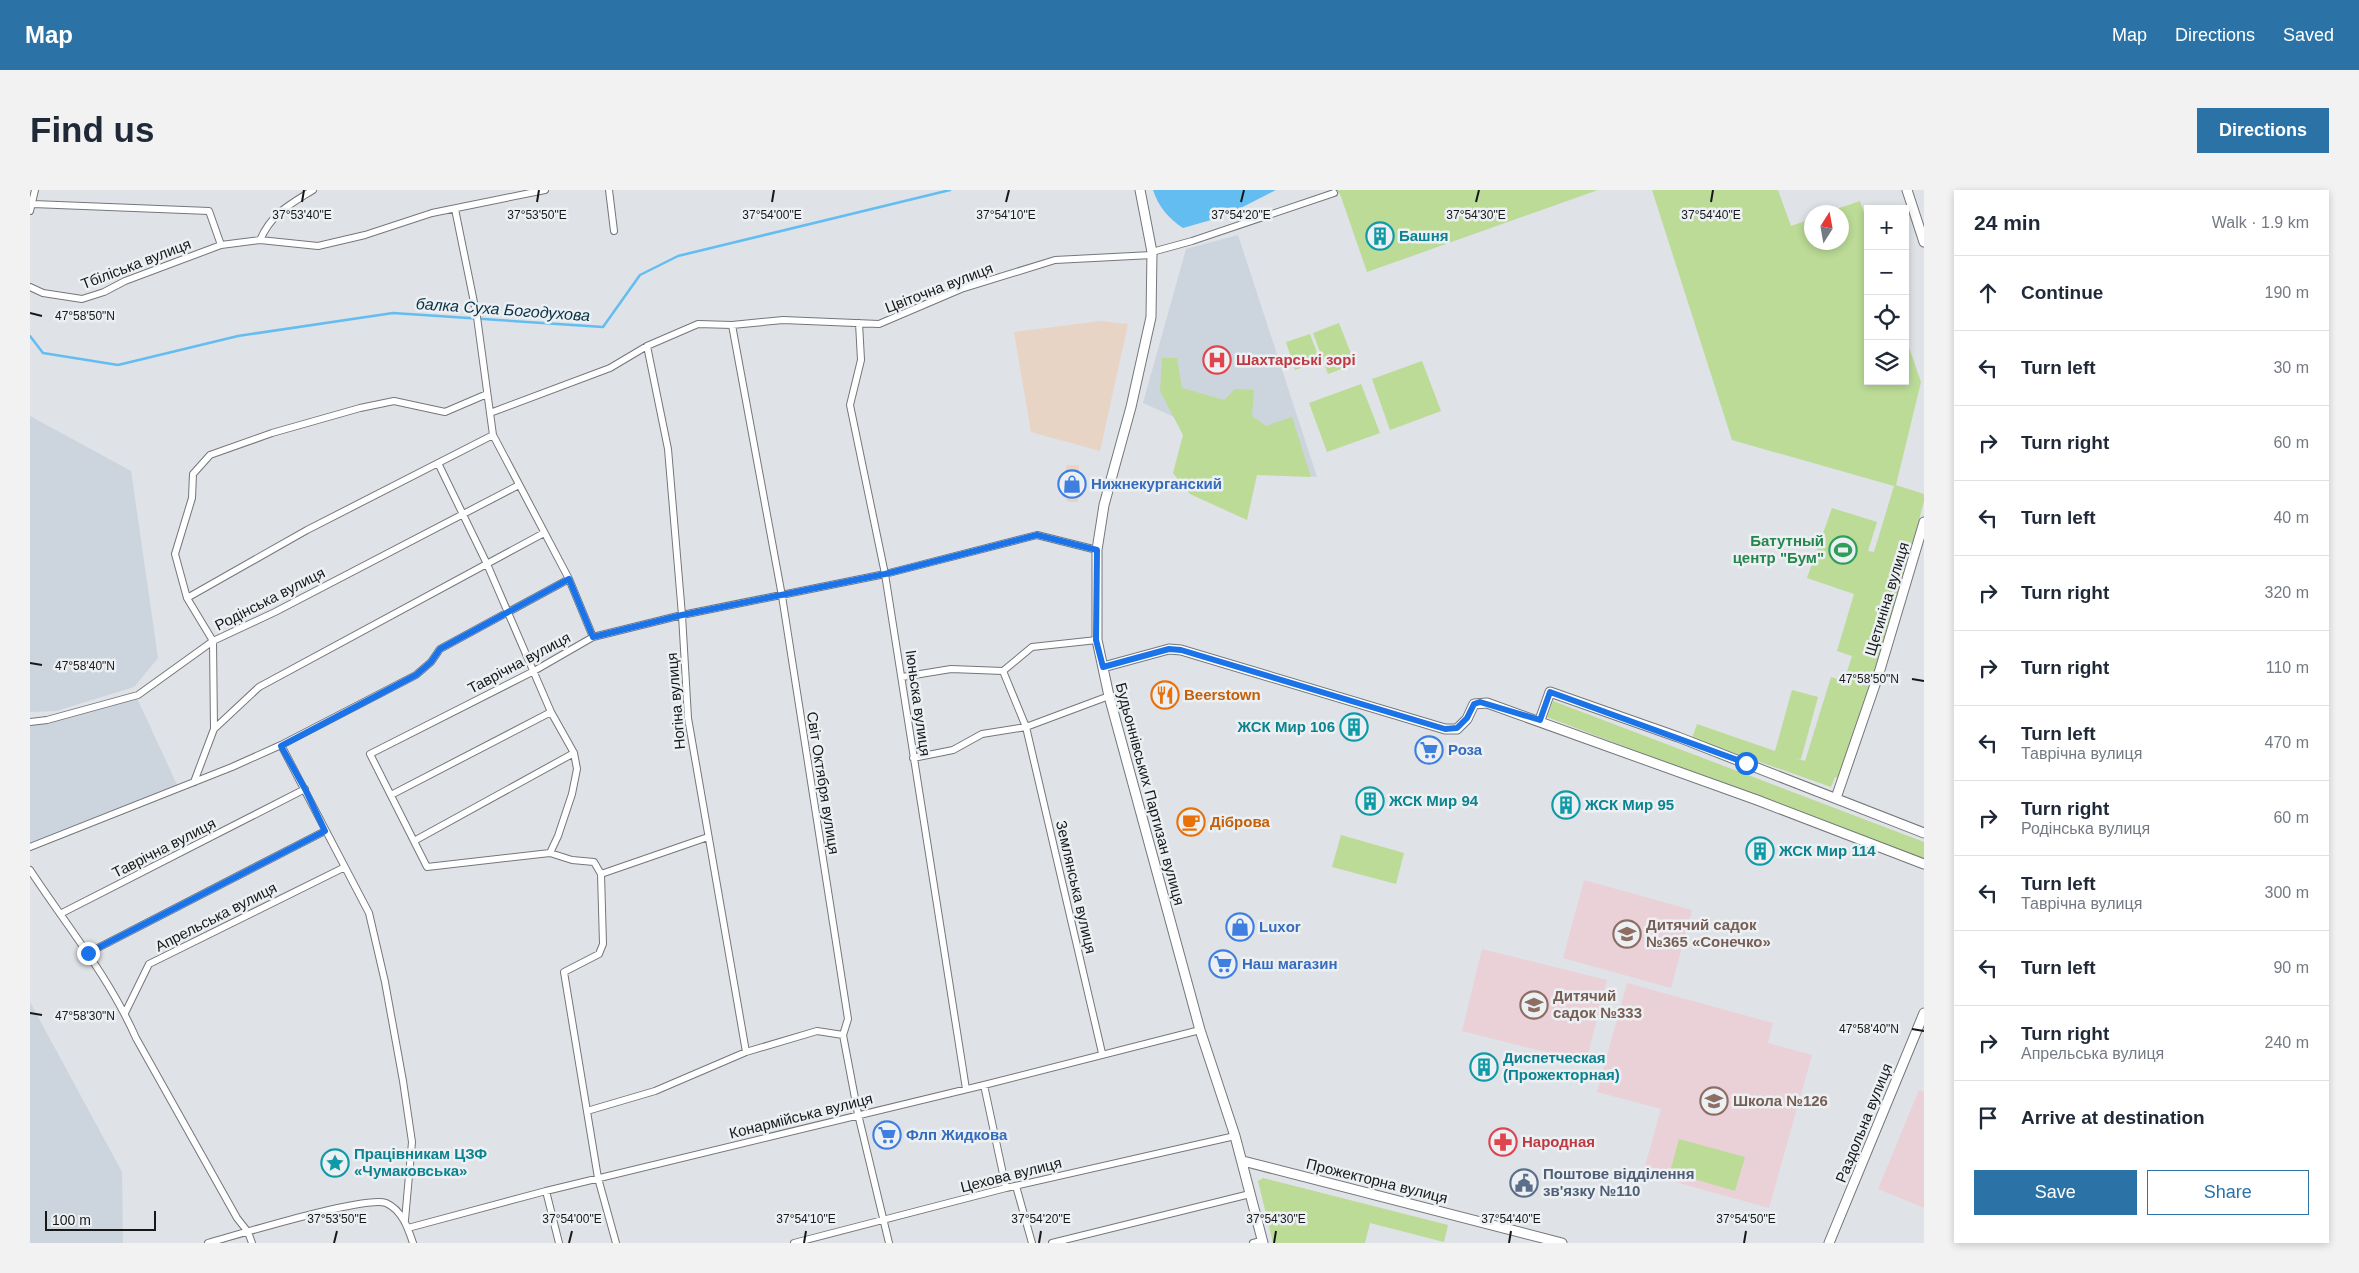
<!DOCTYPE html>
<html lang="en">
<head>
<meta charset="utf-8">
<style>
  :root { --surface:#fff; --page:#f2f2f3; --text:#1f2937; --muted:#747a83; --line:#e0e1e3; --accent:#2b73a7 }
  body { margin:0; font-family:Helvetica,sans-serif; background:var(--page); color:var(--text) }
  .controls { position:absolute; right:15px; top:15px; display:grid; overflow:hidden; border-radius:0px; box-shadow:0 2px 8px #0003 }
  .controls button { width:45px; height:45px; display:grid; place-items:center; padding:0; border:0; border-bottom:1px solid var(--line); background:var(--surface); color:var(--text); font:25px sans-serif }
  .compass { position:absolute; left:1774px; top:15px; width:45px; height:45px; border-radius:50%; background:var(--surface); box-shadow:0 2px 8px #0003; rotate:11deg }
  .scale { position:absolute; left:15px; bottom:12px; width:111px; box-sizing:border-box; padding-left:5px; border:2px solid #171819; border-top:0; font-size:14px; line-height:18px; white-space:nowrap; color:#171819; -webkit-text-stroke:4px #ecf0f3; paint-order:stroke }
  .stop { position:absolute; width:15px; height:15px; margin:-11px; border:4px solid #1a73e8; border-radius:50%; background:#fff }
  .stop.end { background:#1a73e8; border-color:#fff; box-shadow:0 1px 5px #0008 }
  .list { margin:0; padding:0; list-style:none }
  h2 { display:flex; justify-content:space-between; align-items:center; height:65px; margin:0; padding:0 20px; font-size:21px }
  h2 small { font-size:16px; font-weight:400; color:var(--muted) }
  .list li { display:grid; grid-template-columns:32px 1fr auto; gap:15px; align-items:center; box-sizing:border-box; height:75px; padding:0 20px; border-top:1px solid var(--line) }
  .list b { display:block; font-size:19px; white-space:nowrap }
  .list p { margin:0; font-size:16px; white-space:nowrap; color:var(--muted) }
  .list em { font-size:16px; font-style:normal; color:var(--muted) }
  .actions { display:flex; gap:10px; padding:15px 20px }
  .actions a { flex:1; padding:11px 0; border:1px solid var(--accent); border-radius:0px; text-align:center; font-size:18px; color:var(--accent) }
  .actions .main { background:var(--accent); color:#fff }
  .icon { flex:none; width:28px; height:28px; fill:none; stroke:currentColor; stroke-width:2; stroke-linecap:round; stroke-linejoin:round }
  .map { position:relative; flex:none; width:1894px; height:1053px; overflow:hidden; border-radius:0px }
  header { display:flex; align-items:center; gap:30px; box-sizing:border-box; height:70px; padding:0 25px; background:var(--accent); color:#fff }
  header strong { font-size:24px }
  nav { display:flex; gap:28px; margin-inline-start:auto; font-size:18px }
  .intro { display:flex; align-items:center; justify-content:space-between; box-sizing:border-box; height:120px; padding:0 30px }
  h1 { margin:0; font-size:35px }
  .button { padding:12px 22px; border-radius:0px; background:var(--accent); color:#fff; font-size:18px; font-weight:700 }
  main { display:flex; gap:30px; padding:0 30px }
  aside { flex:1; background:var(--surface); border-radius:0px; box-shadow:0 2px 8px #0003 }
  .map>svg:first-child { display:block }
</style>
</head>
<body>
<header>
<strong>Map</strong>
<nav><a>Map</a><a>Directions</a><a>Saved</a></nav>
</header>
<div class="intro"><h1>Find us</h1><a class="button">Directions</a></div>
<main>
<div class="map">
<svg width="1894" height="1053" viewBox="0 0 1894 1053">
  <rect width="100%" height="100%" fill="#dfe2e6"/>
  <path fill="#e8d4c5" d="M1071,131l27,3 -28,127 -69,-19 -17,-100z
    M1036,275h13l-1,37h-11z"/>
  <path fill="#ccd4dd" d="M1208,45l79,242 -62,-8 -58,-42 -54,-24 43,-154z
    M0,226l101,55 27,187 -24,29 -78,24 -26,1z
    M107,508l41,89 -148,57v-122z
    M0,812l92,170 1,71h-93z"/>
  <path fill="#ead1d8" d="M1554,690l108,30 -21,78 -108,-30z
    M1452,759l125,31 -21,82 -124,-31z
    M1597,793l146,40 -5,20 44,12 -43,153 -126,-35 18,-64 -64,-17z
    M1889,900l5,2v116l-46,-19z"/>
  <path fill="#bbdb97" d="M1304,0h264l-231,82 -27,-78z
    M1622,0h126l13,36 20,-7 1,23h30v-30h-14l32,-11 8,23v157h37v-45l16,46 -25,103 28,9v7l-45,172 -41,105 -3,-1 -4,10 -139,-49 5,-14 78,27 17,-61 26,7 -17,62 -6,-1 10,3 26,-84 13,4 8,-25 -15,-5 17,-57 -47,-16 25,-70 45,14 -9,29 6,1 20,-66 -162,-46z
    M1309,133l16,41 -27,10 -15,-41z
    M1280,144l10,27 -25,9 -9,-28z
    M1132,168h15l5,30 42,12 11,-11 19,1 -2,26 14,10 26,-9 19,60 -54,-2 -10,45 -57,-26 -17,-21 10,-38 -23,-44z
    M1392,171l19,50 -51,19 -18,-51z
    M1331,194l19,49 -53,19 -18,-49z
    M1523,511l371,141v19l-377,-144z
    M1311,645l63,18 -8,31 -64,-17z
    M1649,949l66,18 -10,34 -65,-19z
    M1233,988l185,47 -4,17 -74,-19 -5,20h-92l-15,-62z"/>
  <path fill="#63bdf1" d="M1123,0h123l-51,26 -42,12c-14,-9 -25,-22 -30,-38z"/>
  <g fill="none" stroke-linecap="round" stroke-linejoin="round">
    <path stroke="#63bdf1" stroke-width="2.5" d="M0,146l13,17 75,12 120,-29 155,-23 210,14 37,-52 38,-19 272,-66"/>
    <g stroke="#74777a" stroke-width="8">
      <path id="street" d="M579,0l5,41
        M3,14l176,7 12,34 39,-5 58,6 47,-11 67,-22 113,-23
        M425,19l22,108 16,118 76,144 24,58
        M0,21l5,-21
        M230,50c12,-27 29,-35 53,-50
        M1122,62l40,-11 142,-48
        M0,97l13,6 39,6 22,-7 21,-11 96,-36
        M829,133l2,37 -11,45 35,169 81,515
        M702,135l50,271 66,423 -5,16 15,79 31,129
        M617,156l21,103 14,166 6,103 58,334
        M460,223l120,-45 37,-22 51,-22 34,1 51,-5 96,4 82,-35 94,-29 97,-5
        M408,273l49,101 64,148 23,41 3,16 -5,25 -14,42 -8,17
        M157,408l120,-68 186,-95
        M973,481l23,56 76,326
        M872,487l49,-8 52,2 29,-24 65,-7
        M0,532l17,-2 91,-25 75,-54 62,-29 244,-127
        M184,539l-1,-88 -26,-43 -12,-44 17,-56 1,-24 17,-19 62,-22 88,-25 34,-7 51,11 42,-18
        M251,555l88,168 16,69 18,99 9,61 -7,78
        M883,568l40,-8 29,-16 44,-7 83,-31
        M164,592l20,-53 45,-42 285,-154
        M361,605l160,-83
        M678,647l-107,37 -7,-12 -22,-2 -22,-7 -123,14 -57,-113 164,-83 59,-34 89,-22 203,-41 152,-39 60,15
        M384,651l160,-88
        M0,657l202,-80 49,-22 135,-70 15,-13 9,-13 129,-70
        M0,680c37,56 79,107 106,168l101,180 11,14 4,11
        M571,684l2,70 -4,10 -35,18 34,206 18,65
        M30,724l245,-125
        M58,763l237,-122
        M95,823l24,-49 194,-96
        M954,895l22,103
        M557,921l68,-20 91,-39 71,-21 26,4
        M986,996l16,57
        M516,1001l13,52
        M378,1038l138,-37 438,-106 216,-55
        M178,1053c29,-8 158,-48 178,-40 16,7 22,25 27,40
        M764,1053l212,-55 229,-52
        M1022,1053l198,-49
        M1223,1053l8,-2"/>
    </g>
    <g stroke="#74777a" stroke-width="11">
      <path id="secondary" d="M1110,0l12,62 -1,65 -20,90 -27,98 -7,45v90l12,56 91,334 35,106 28,107
        M1877,0l17,52
        M1073,477l66,-18 12,1 264,79h12l10,-10 7,-15 13,-1 270,97 167,64
        M1510,530l10,-28 128,45 246,96
        M1806,608l43,-125 45,-151
        M1213,971l319,82
        M1799,1053l95,-230"/>
    </g>
    <use href="#street" stroke="#fff" stroke-width="6"/>
    <use href="#secondary" stroke="#fff" stroke-width="9"/>
  </g>
  <g fill="none" stroke-linecap="round" stroke-linejoin="round">
    <path stroke="#1a73e8" stroke-width="6" d="M58,763l237,-122 -20,-42 -24,-43 135,-71 15,-13 9,-13 129,-70 24,58 89,-22 203,-41 152,-39 60,15 -1,90 7,27 66,-18 12,1 264,79 12,-1 10,-10 7,-14 6,-2 60,18 10,-28 196,71"/>
  </g>
  <path fill="none" stroke="#171819" stroke-width="2" d="M272,12l2,-12M507,12l2,-12M742,12l2,-12M976,12l3,-12M1211,12l3,-12M1446,12l3,-12M1681,12l2,-12M0,123l12,3M0,473l12,2M1882,489l12,2M0,823l12,2M1882,839l12,2M304,1053l3,-12M539,1053l3,-12M774,1053l2,-12M1009,1053l2,-12M1244,1053l2,-12M1479,1053l2,-12M1714,1053l2,-12"/>
  <defs>
    <g id="building-ring" transform="scale(1.4375)"><circle r="9.5" fill="#ecf0f3" stroke="#0f9aa8" stroke-width="1.5"/><path d="M-4-6H4V6H1V3H-1V6H-4ZM-2.5-4.3h1.7v1.8h-1.7ZM.8-4.3h1.7v1.8H.8ZM-2.5-1h1.7V.8h-1.7ZM.8-1h1.7V.8H.8Z" fill="#0f9aa8"/></g>
    <g id="hospital-ring" transform="scale(1.4375)"><circle r="9.5" fill="#ecf0f3" stroke="#e0444e" stroke-width="1.5"/><path d="M-5-5h3v3.5h4V-5h3V5h-3V1.5h-4V5h-3Z" fill="#e0444e"/></g>
    <g id="shop-ring" transform="scale(1.4375)"><circle r="9.5" fill="#ecf0f3" stroke="#3f7fe0" stroke-width="1.5"/><path d="M-5-2.5h2.3a2.7 3.5 0 0 1 5.4 0H5L5.5 6h-11ZM-1.5-2.5h3a1.5 2.3 0 0 0-3 0Z" fill="#3f7fe0"/></g>
    <g id="stadium-ring" transform="scale(1.4375)"><circle r="9.5" fill="#ecf0f3" stroke="#2e9e5b" stroke-width="1.5"/><path d="M0-5a6.5 5 0 1 0 0 10a6.5 5 0 1 0 0-10ZM-3.5-1.8h7v3.6h-7Z" fill="#2e9e5b"/></g>
    <g id="restaurant-ring" transform="scale(1.4375)"><circle r="9.5" fill="#ecf0f3" stroke="#e8710a" stroke-width="1.5"/><path d="M-5-6h1v4h1v-4h1v4h1v-4h1v5L-1.5 .5V6h-2V.5L-5-1ZM5-6V6H3V1.5H1.5Q1.5-4 5-6Z" fill="#e8710a"/></g>
    <g id="supermarket-ring" transform="scale(1.4375)"><circle r="9.5" fill="#ecf0f3" stroke="#3f7fe0" stroke-width="1.5"/><path d="M-6-5.5h2.5l.6 2H6L4.5 2H-2.5L-4.4-4H-6ZM-1.5 3.2a1.3 1.3 0 1 0 .1 0ZM3 3.2a1.3 1.3 0 1 0 .1 0Z" fill="#3f7fe0"/></g>
    <g id="cafe-ring" transform="scale(1.4375)"><circle r="9.5" fill="#ecf0f3" stroke="#e8710a" stroke-width="1.5"/><path d="M-5.5-4.5H6V0H3Q3 3.5 0 3.5H-2.5Q-5.5 3.5-5.5 0ZM3-3.2v2h1.7v-2ZM-6 4.5H4V6H-6Z" fill="#e8710a"/></g>
    <g id="school-ring" transform="scale(1.4375)"><circle r="9.5" fill="#ecf0f3" stroke="#8d6e63" stroke-width="1.5"/><path d="M0-5L7-2L0 1L-7-2ZM-4 1L0 2.5L4 1V4Q0 6-4 4Z" fill="#8d6e63"/></g>
    <g id="pharmacy-ring" transform="scale(1.4375)"><circle r="9.5" fill="#ecf0f3" stroke="#e0444e" stroke-width="1.5"/><path d="M-2-6h4v4h4v4h-4v4h-4v-4h-4v-4h4Z" fill="#e0444e"/></g>
    <g id="sight-ring" transform="scale(1.4375)"><circle r="9.5" fill="#ecf0f3" stroke="#0f9aa8" stroke-width="1.5"/><path d="M0-6L1.8-2.2L6-1.7L2.9 1.2L3.7 5.4L0 3.3L-3.7 5.4L-2.9 1.2L-6-1.7L-1.8-2.2Z" fill="#0f9aa8"/></g>
    <g id="civic-ring" transform="scale(1.4375)"><circle r="9.5" fill="#ecf0f3" stroke="#5c6f8a" stroke-width="1.5"/><path d="M-.6-6.5H3V-4.5H.6V-3L4-1V1h2V6H-6V1h2V-1L-.6-3ZM-1.2 2.5V6h2.4V2.5Z" fill="#5c6f8a"/></g>
  </defs>
  <g fill-rule="evenodd">
    <use href="#building-ring" x="1350" y="46"/>
    <use href="#hospital-ring" x="1187" y="170"/>
    <use href="#shop-ring" x="1042" y="294"/>
    <use href="#stadium-ring" x="1813" y="360"/>
    <use href="#restaurant-ring" x="1135" y="505"/>
    <use href="#building-ring" x="1324" y="537"/>
    <use href="#supermarket-ring" x="1399" y="560"/>
    <use href="#building-ring" x="1340" y="611"/>
    <use href="#building-ring" x="1536" y="615"/>
    <use href="#cafe-ring" x="1161" y="632"/>
    <use href="#building-ring" x="1730" y="661"/>
    <use href="#shop-ring" x="1210" y="737"/>
    <use href="#school-ring" x="1597" y="744"/>
    <use href="#supermarket-ring" x="1193" y="774"/>
    <use href="#school-ring" x="1504" y="815"/>
    <use href="#building-ring" x="1454" y="877"/>
    <use href="#school-ring" x="1684" y="911"/>
    <use href="#supermarket-ring" x="857" y="945"/>
    <use href="#pharmacy-ring" x="1473" y="952"/>
    <use href="#sight-ring" x="305" y="973"/>
    <use href="#civic-ring" x="1494" y="993"/>
  </g>
  <g text-anchor="middle" stroke-width="5" stroke-linejoin="round" paint-order="stroke">
    <g font-size="15" font-weight="bold" fill="#0d838f" stroke="#ecf0f3" text-anchor="start">
      <text x="1369" y="51">Башня</text>
      <text x="1305" y="542" text-anchor="end">ЖСК Мир 106</text>
      <text x="1359" y="616">ЖСК Мир 94</text>
      <text x="1555" y="620">ЖСК Мир 95</text>
      <text x="1749" y="666">ЖСК Мир 114</text>
      <text x="1473" y="873">Диспетческая<tspan x="1473" dy="17">(Прожекторная)</tspan></text>
      <text x="324" y="969">Працівникам ЦЗФ<tspan x="324" dy="17">«Чумаковська»</tspan></text>
    </g>
    <g font-size="15" fill="#171819" stroke="#ecf0f3">
      <text transform="translate(106 74) rotate(-21)" y="5">Тбіліська вулиця</text>
      <text transform="translate(909 98) rotate(-21)" y="5">Цвiточна вулиця</text>
      <text transform="translate(240 409) rotate(-27)" y="5">Родінська вулиця</text>
      <text transform="translate(1857 409) rotate(-73)" y="5">Щетиніна вулиця</text>
      <text transform="translate(489 473) rotate(-28)" y="5">Таврічна вулиця</text>
      <text transform="translate(646 511) rotate(-95)" y="5">Ногіна вулиця</text>
      <text transform="translate(888 513) rotate(82)" y="5">Iюньска вулиця</text>
      <text transform="translate(793 593) rotate(81)" y="5">Світ Октября вулиця</text>
      <text transform="translate(1120 604) rotate(75)" y="5">Будьоннівських Партизан вулиця</text>
      <text transform="translate(134 658) rotate(-27)" y="5">Таврічна вулиця</text>
      <text transform="translate(1046 697) rotate(77)" y="5">Землянська вулиця</text>
      <text transform="translate(186 727) rotate(-27)" y="5">Апрельська вулиця</text>
      <text transform="translate(771 926) rotate(-14)" y="5">Конармійська вулиця</text>
      <text transform="translate(1834 933) rotate(-68)" y="5">Раздольна вулиця</text>
      <text transform="translate(981 985) rotate(-14)" y="5">Цехова вулиця</text>
      <text transform="translate(1347 991) rotate(14)" y="5">Прожекторна вулиця</text>
    </g>
    <g font-size="15" font-weight="bold" fill="#be3a42" stroke="#ecf0f3" text-anchor="start">
      <text x="1206" y="175">Шахтарські зорі</text>
      <text x="1492" y="957">Народная</text>
    </g>
    <g font-size="15" font-weight="bold" fill="#366cbe" stroke="#ecf0f3" text-anchor="start">
      <text x="1061" y="299">Нижнекурганский</text>
      <text x="1418" y="565">Роза</text>
      <text x="1229" y="742">Luxor</text>
      <text x="1212" y="779">Наш магазин</text>
      <text x="876" y="950">Флп Жидкова</text>
    </g>
    <g font-size="15" font-weight="bold" fill="#27864d" stroke="#ecf0f3" text-anchor="end">
      <text x="1794" y="356">Батутный<tspan x="1794" dy="17">центр "Бум"</tspan></text>
    </g>
    <g font-size="15" font-weight="bold" fill="#c56008" stroke="#ecf0f3" text-anchor="start">
      <text x="1154" y="510">Beerstown</text>
      <text x="1180" y="637">Діброва</text>
    </g>
    <g font-size="15" font-weight="bold" fill="#785e54" stroke="#ecf0f3" text-anchor="start">
      <text x="1616" y="740">Дитячий садок<tspan x="1616" dy="17">№365 «Сонечко»</tspan></text>
      <text x="1523" y="811">Дитячий<tspan x="1523" dy="17">садок №333</tspan></text>
      <text x="1703" y="916">Школа №126</text>
    </g>
    <g font-size="15" font-weight="bold" fill="#4e5e75" stroke="#ecf0f3" text-anchor="start">
      <text x="1513" y="989">Поштове відділення<tspan x="1513" dy="17">зв'язку №110</tspan></text>
    </g>
    <g font-size="16" font-style="italic" fill="#073146" stroke="#ecf0f3">
      <text transform="translate(473 119) rotate(4)" y="6">балка Суха Богодухова</text>
    </g>
  </g>
  <g font-size="12" text-anchor="middle" fill="#171819" stroke="#ecf0f3" stroke-width="5" stroke-linejoin="round" paint-order="stroke">
    <text x="272" y="29">37°53'40"E</text>
    <text x="507" y="29">37°53'50"E</text>
    <text x="742" y="29">37°54'00"E</text>
    <text x="976" y="29">37°54'10"E</text>
    <text x="1211" y="29">37°54'20"E</text>
    <text x="1446" y="29">37°54'30"E</text>
    <text x="1681" y="29">37°54'40"E</text>
    <text x="55" y="130">47°58'50"N</text>
    <text x="55" y="480">47°58'40"N</text>
    <text x="1839" y="493">47°58'50"N</text>
    <text x="55" y="830">47°58'30"N</text>
    <text x="1839" y="843">47°58'40"N</text>
    <text x="307" y="1033">37°53'50"E</text>
    <text x="542" y="1033">37°54'00"E</text>
    <text x="776" y="1033">37°54'10"E</text>
    <text x="1011" y="1033">37°54'20"E</text>
    <text x="1246" y="1033">37°54'30"E</text>
    <text x="1481" y="1033">37°54'40"E</text>
    <text x="1716" y="1033">37°54'50"E</text>
  </g>
</svg>
<div class="controls">
<button>+</button>
<button>−</button>
<button><svg class="icon" aria-label="locate" viewBox="0 0 24 24"><circle cx="12" cy="12" r="6"/><path d="M12 2v4M12 18v4M2 12h4M18 12h4"/></svg></button>
<button><svg class="icon" aria-label="layers" viewBox="0 0 24 24"><path d="M12 4l9 5-9 5-9-5zM3 14l9 5 9-5"/></svg></button>
</div>
<svg class="compass" viewBox="-18 -18 36 36"><path d="M0-13l5 13h-10z" fill="#e53935"/><path d="M0 13l5-13h-10z" fill="#747a83"/></svg>
<div class="scale">100 m</div>
<div class="stop" style="left:1716px;top:573px"></div>
<div class="stop end" style="left:58px;top:763px"></div>
</div>
<aside>
<h2>24 min<small>Walk · 1.9 km</small></h2>
<ul class="list">
<li><svg class="icon" aria-label="ahead" viewBox="0 0 24 24"><path d="M12 20V5M6 11l6-6 6 6"/></svg><div><b>Continue</b></div><em>190 m</em></li>
<li><svg class="icon" aria-label="left" viewBox="0 0 24 24"><path d="M17 20v-9H6M10 6l-5 5 5 5"/></svg><div><b>Turn left</b></div><em>30 m</em></li>
<li><svg class="icon" aria-label="right" viewBox="0 0 24 24"><path d="M7 20v-9h11M14 6l5 5-5 5"/></svg><div><b>Turn right</b></div><em>60 m</em></li>
<li><svg class="icon" aria-label="left" viewBox="0 0 24 24"><path d="M17 20v-9H6M10 6l-5 5 5 5"/></svg><div><b>Turn left</b></div><em>40 m</em></li>
<li><svg class="icon" aria-label="right" viewBox="0 0 24 24"><path d="M7 20v-9h11M14 6l5 5-5 5"/></svg><div><b>Turn right</b></div><em>320 m</em></li>
<li><svg class="icon" aria-label="right" viewBox="0 0 24 24"><path d="M7 20v-9h11M14 6l5 5-5 5"/></svg><div><b>Turn right</b></div><em>110 m</em></li>
<li><svg class="icon" aria-label="left" viewBox="0 0 24 24"><path d="M17 20v-9H6M10 6l-5 5 5 5"/></svg><div><b>Turn left</b><p>Таврічна вулиця</p></div><em>470 m</em></li>
<li><svg class="icon" aria-label="right" viewBox="0 0 24 24"><path d="M7 20v-9h11M14 6l5 5-5 5"/></svg><div><b>Turn right</b><p>Родінська вулиця</p></div><em>60 m</em></li>
<li><svg class="icon" aria-label="left" viewBox="0 0 24 24"><path d="M17 20v-9H6M10 6l-5 5 5 5"/></svg><div><b>Turn left</b><p>Таврічна вулиця</p></div><em>300 m</em></li>
<li><svg class="icon" aria-label="left" viewBox="0 0 24 24"><path d="M17 20v-9H6M10 6l-5 5 5 5"/></svg><div><b>Turn left</b></div><em>90 m</em></li>
<li><svg class="icon" aria-label="right" viewBox="0 0 24 24"><path d="M7 20v-9h11M14 6l5 5-5 5"/></svg><div><b>Turn right</b><p>Апрельська вулиця</p></div><em>240 m</em></li>
<li><svg class="icon" aria-label="arrive" viewBox="0 0 24 24"><path d="M6 21V4h12l-3 4 3 4H6"/></svg><div><b>Arrive at destination</b></div></li>
</ul>
<div class="actions"><a class="main">Save</a><a>Share</a></div>
</aside>
</main>
</body>
</html>
